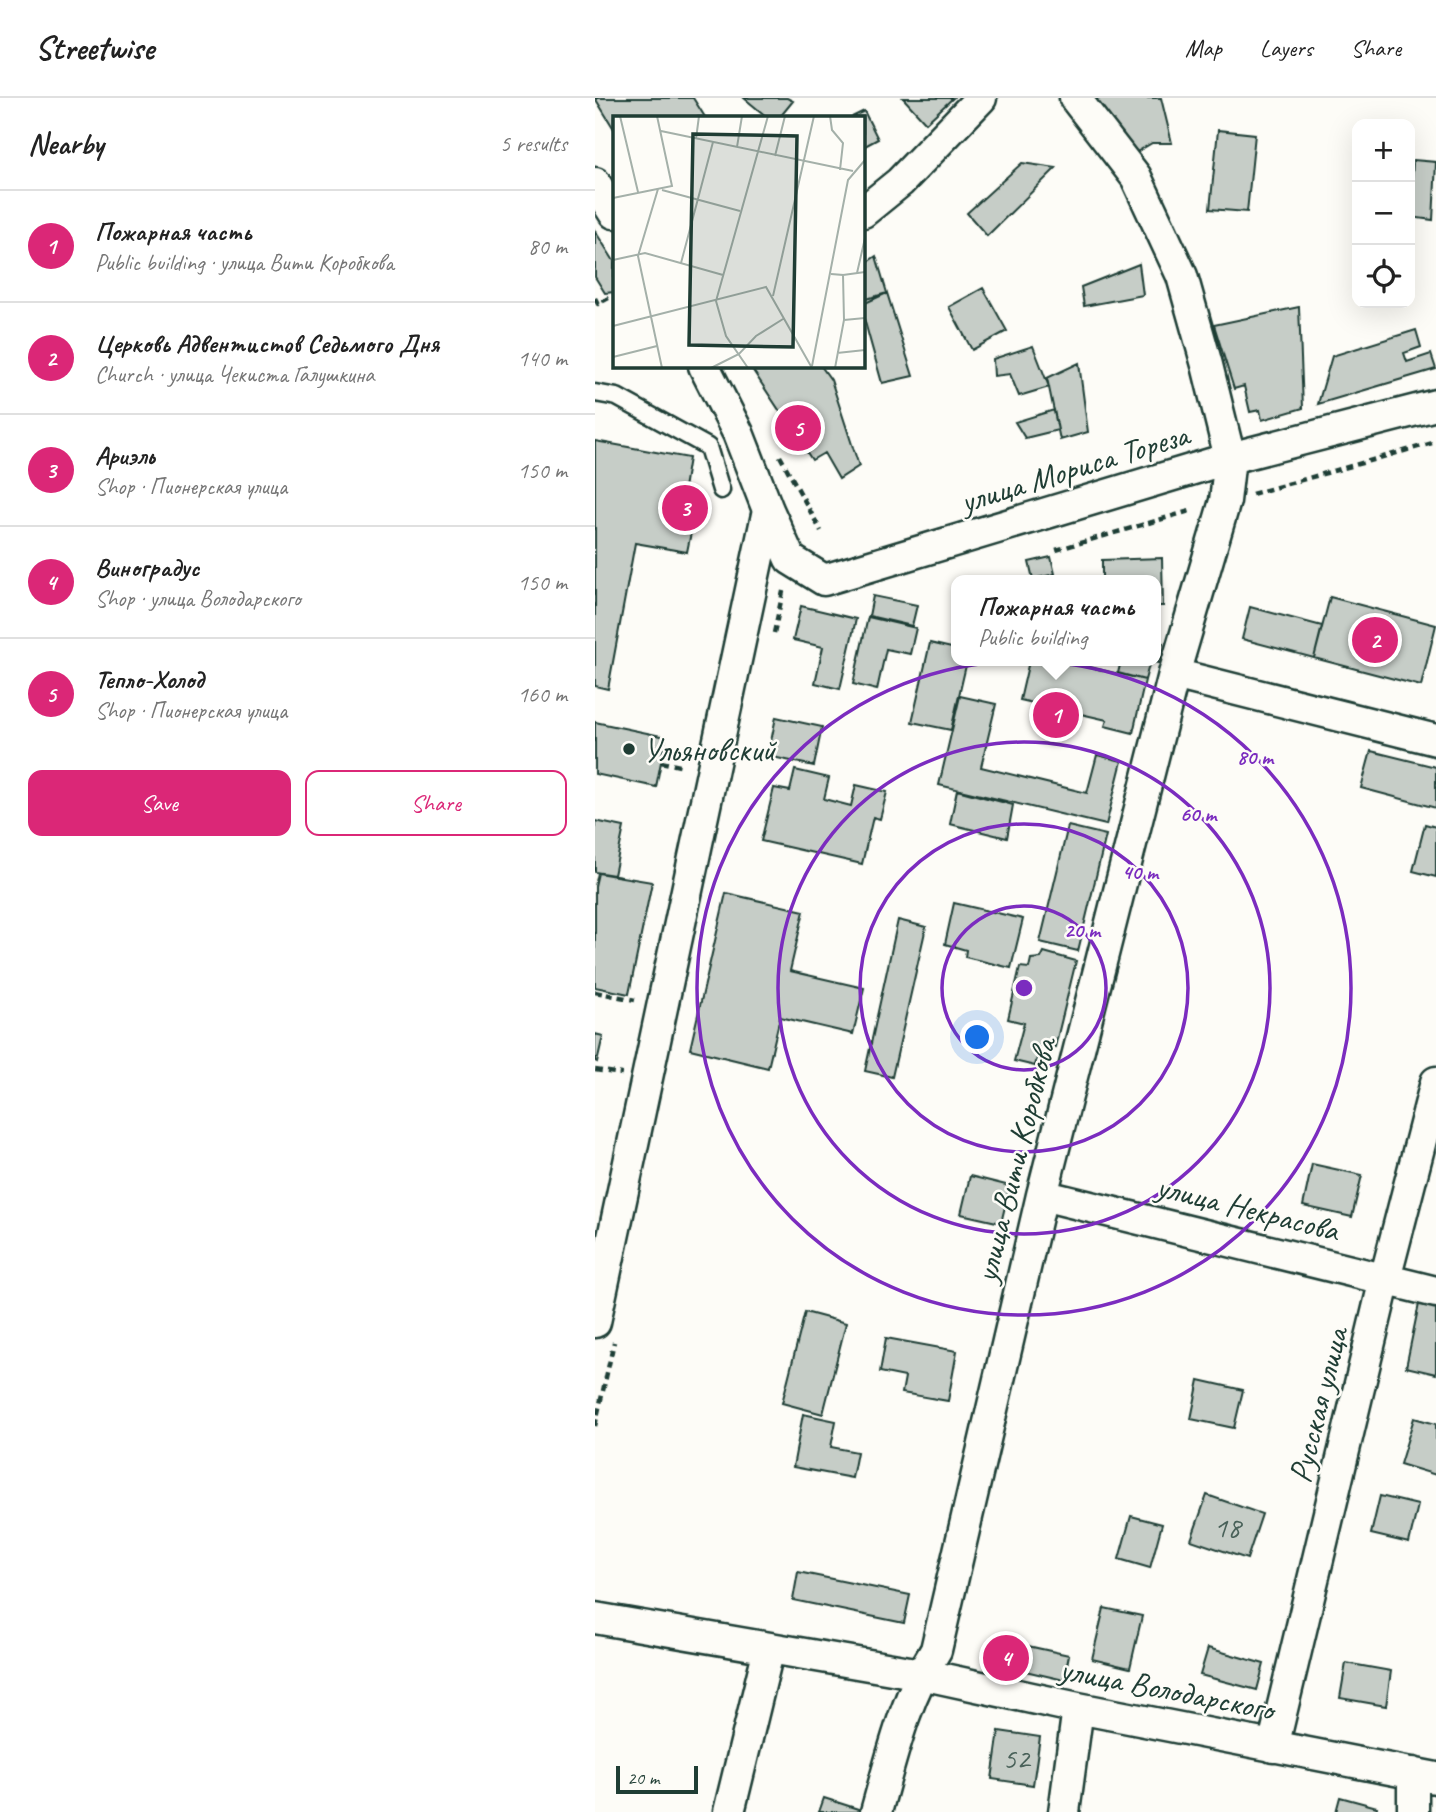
<!DOCTYPE html>
<html lang="en">
<head>
<meta charset="utf-8">
<style>
  :root { --surface:#fff; --page:#f2f2f2; --text:#222; --muted:#767676; --line:#e0e0e0; --accent:#db2777 }
  body { margin:0; font-family:Caveat,sans-serif; background:var(--page); color:var(--text) }
  .controls { position:absolute; right:21px; top:21px; display:grid; overflow:hidden; border-radius:14px; box-shadow:0 7px 28px #0002 }
  .controls button { width:63px; height:63px; display:grid; place-items:center; padding:0; border:0; border-bottom:2px solid var(--line); background:var(--surface); color:var(--text); font:35px sans-serif }
  .scale { position:absolute; left:21px; bottom:18px; width:82px; box-sizing:border-box; padding-left:7px; border:4px solid #1f3d34; border-top:0; font-size:19px; line-height:24px; white-space:nowrap; color:#1f3d34; -webkit-text-stroke:5px #fdfcf7; paint-order:stroke }
  .you { position:absolute; left:383px; top:940px; width:24px; height:24px; margin:-18px; border:5px solid #fff; border-radius:50%; background:#1a73e8; box-shadow:0 0 0 10px #1a73e833 }
  .badge { display:grid; place-items:center; width:46px; height:46px; border-radius:50%; background:var(--accent); color:#fff; font-size:23px; font-weight:700 }
  .pin { position:absolute; translate:-50% -50%; border:4px solid #fff; box-shadow:0 2px 7px #0006 }
  .popup { position:absolute; left:356px; top:477px; width:210px; height:91px; box-sizing:border-box; display:grid; place-content:center; border-radius:14px; background:var(--surface); filter:drop-shadow(0 2px 5px #0005); font-size:23px; white-space:nowrap; color:var(--muted) }
  .popup b { font-size:26px; color:var(--text) }
  .popup::after { content:''; position:absolute; left:50%; top:100%; margin-left:-14px; border:14px solid transparent; border-top-color:var(--surface) }
  .list { margin:0; padding:0; list-style:none }
  h2 { display:flex; justify-content:space-between; align-items:center; height:91px; margin:0; padding:0 28px; font-size:30px }
  h2 small { font-size:23px; font-weight:400; color:var(--muted) }
  .list li { display:grid; grid-template-columns:46px 1fr auto; gap:21px; align-items:center; box-sizing:border-box; height:112px; padding:0 28px; border-top:2px solid var(--line) }
  .list b { display:block; font-size:26px; white-space:nowrap }
  .list p { margin:0; font-size:23px; white-space:nowrap; color:var(--muted) }
  .list em { font-size:23px; font-style:normal; color:var(--muted) }
  .actions { display:flex; gap:14px; padding:21px 28px }
  .actions a { flex:1; padding:16px 0; border:2px solid var(--accent); border-radius:14px; text-align:center; font-size:24px; color:var(--accent) }
  .actions .main { background:var(--accent); color:#fff }
  .icon { flex:none; width:38px; height:38px; fill:none; stroke:currentColor; stroke-width:2; stroke-linecap:round; stroke-linejoin:round }
  .map { position:relative; flex:none; width:841px; height:1714px; overflow:hidden }
  header { display:flex; align-items:center; gap:42px; box-sizing:border-box; height:98px; padding:0 35px; background:var(--surface); border-bottom:2px solid var(--line) }
  header strong { font-size:33px }
  nav { display:flex; gap:38px; margin-inline-start:auto; font-size:24px }
  main { display:flex }
  aside { flex:1; background:var(--surface) }
  .map>svg:first-child { display:block }
</style>
</head>
<body>
<header>
<strong>Streetwise</strong>
<nav><a>Map</a><a>Layers</a><a>Share</a></nav>
</header>
<main>
<aside>
<h2>Nearby<small>5 results</small></h2>
<ul class="list">
<li><span class="badge">1</span><div><b>Пожарная часть</b><p>Public building · улица Вити Коробкова</p></div><em>80 m</em></li>
<li><span class="badge">2</span><div><b>Церковь Адвентистов Седьмого Дня</b><p>Church · улица Чекиста Галушкина</p></div><em>140 m</em></li>
<li><span class="badge">3</span><div><b>Ариэль</b><p>Shop · Пионерская улица</p></div><em>150 m</em></li>
<li><span class="badge">4</span><div><b>Виноградус</b><p>Shop · улица Володарского</p></div><em>150 m</em></li>
<li><span class="badge">5</span><div><b>Тепло-Холод</b><p>Shop · Пионерская улица</p></div><em>160 m</em></li>
</ul>
<div class="actions"><a class="main">Save</a><a>Share</a></div>
</aside>
<div class="map">
<svg width="841" height="1714" viewBox="0 0 841 1714">
  <rect width="100%" height="100%" fill="#fdfcf7"/>
  <filter id="ink" filterUnits="userSpaceOnUse"><feTurbulence type="fractalNoise" baseFrequency=".0143" numOctaves="2"/><feDisplacementMap in="SourceGraphic" scale="14" xChannelSelector="R" yChannelSelector="G"/><feConvolveMatrix kernelMatrix="1 2 1 2 8 2 1 2 1" color-interpolation-filters="sRGB"/></filter>
  <g filter="url(#ink)">
    <path fill="#c6cdc7" stroke="#1f3d34" stroke-width="2" d="M0,0h98l12,19h-91v12z
      M149,0h43l6,3 -13,16h-13z
      M308,0h50l-27,25z
      M493,0h73l11,45h-20l-17,10z
      M269,13l14,28 -15,8v-30h-11z
      M623,32l37,4 -8,78 -37,-3z
      M818,62l23,2 -3,58 -23,-3z
      M427,65l34,5 -69,68 -20,-23z
      M0,133l19,30v31l-9,1 -10,-16z
      M281,158l11,37 -24,7v-35z
      M544,166l4,31 -59,11 -3,-19z
      M388,190l24,43 -35,19 -23,-43z
      M292,195l26,83 -31,7 -19,-68v-11z
      M704,209l4,101 -41,12 -2,-10 -10,2 -6,-26 -10,3 -20,-64z
      M821,232l5,17 -17,6 3,9 24,-8 5,15 -118,35 14,-48z
      M438,248l16,41 -30,9 -9,-22 -16,2 -1,-17z
      M484,265l9,69 -28,8 -13,-62z
      M155,268h71l10,14 28,86 -20,13 -15,-26 -12,7z
      M459,312l4,20 -33,8 -10,-16z
      M0,343l94,17 -6,36 15,4 -11,54 -52,-9 -27,146 -13,-3z
      M456,459l4,17 -22,5 -4,-17z
      M567,460l1,48h-7v-26h-54v-20z
      M278,498l44,9 -5,21 -43,-10z
      M735,499l106,28 -15,61 -107,-28z
      M206,508l55,13 -16,70 -25,-6 8,-36 -30,-7z
      M655,509l72,19 -8,32 -72,-19z
      M273,519l48,11 -6,26 -24,-5 -9,41 -24,-6z
      M561,543l7,2 -5,20 -8,-2 -5,19 -27,-7 3,-12h35z
      M335,545l26,6v12h11l-16,69 -39,-8z
      M434,563h34l82,19 -12,53 -28,-7 2,-6 -87,-20z
      M365,598l36,8 -15,63 106,26 10,-38 25,6 -16,64 -167,-40z
      M181,619l46,10 -8,39 -46,-10z
      M0,624l71,15 -10,50 -61,-13z
      M776,653l65,16v41l-75,-20z
      M200,672l34,8 -5,21 27,7 5,-21 31,7 -7,27 -7,-2 -11,47 -101,-23 13,-53 16,3z
      M362,692l56,15 -6,33 -57,-14z
      M0,723l29,6 -10,48 -19,-3z
      M830,726l11,3v50l-23,-6z
      M473,728l38,9 -28,116 -38,-9z
      M3,775l54,9 -23,112 -34,-7v-101z
      M131,795l78,18 -14,60 74,17 -11,46 -73,-17 -12,51 -78,-19z
      M359,805l69,16 -12,49 -46,-11 1,-7 -21,-6z
      M303,822l28,7 -34,150 -27,-6z
      M449,854l32,9 -21,86 -14,-5 -6,24 -21,-5 10,-38 -16,-4 12,-52 9,1 2,-9 10,-1z
      M0,936l8,2 -6,26 -2,-1z
      M717,1066l50,11 -10,42 -49,-11z
      M375,1078l40,10 -9,37 -40,-9z
      M824,1206l17,4v66l-30,-7z
      M210,1214l41,11 -23,91 -41,-11z
      M291,1240l71,13 -9,50 -46,-8 3,-16 -25,-5z
      M604,1282l44,10 -9,38 -43,-9z
      M208,1316l33,7 -5,26 26,5 -5,26 -59,-11z
      M819,1320l22,6v51l-36,-11z
      M612,1397l55,19 -15,45 -56,-19z
      M785,1398l38,9 -9,38 -38,-9z
      M536,1418l31,8 -12,44 -31,-9z
      M203,1474l112,23 -6,28 -111,-23z
      M509,1510l38,8 -12,52 -38,-9z
      M401,1541l73,16 -5,25 -73,-17z
      M613,1550l56,16 -7,26 -57,-15z
      M751,1565l45,8 -5,35 -46,-8z
      M404,1633l41,6 -7,48 -41,-6z
      M745,1699l37,10 -1,5h-40z
      M229,1700l34,11 -1,3h-38z"/>
    <g fill="none" stroke-linecap="round" stroke-linejoin="round">
      <g stroke="#1f3d34" stroke-width="21">
        <path id="lane" d="M0,295l22,4 91,50 13,43"/>
      </g>
      <g stroke="#1f3d34" stroke-width="35">
        <path id="street" d="M0,85l19,30
          M268,114l37,-30 81,-84
          M109,268l34,67 30,77 22,49 34,21 406,-122 206,-53
          M579,576l262,66
          M447,1097l394,97
          M0,1224l173,-812
          M0,1520l326,56 157,34 358,70
          M678,1649l112,-468 51,-197
          M134,1714l40,-164
          M281,1714c16,-56 28,-112 60,-162l106,-455 132,-521 51,-173 5,-43 -23,-93 -25,-89 -46,-99 -61,-79
          M469,1714l14,-104
          M818,1714v-39"/>
      </g>
      <path stroke="#1f3d34" stroke-width="4.5" stroke-dasharray="7 5" stroke-linecap="butt" d="M0,200l3,6 16,-9
        M185,358l41,75
        M657,396l184,-52
        M461,452l137,-40
        M179,535l10,-46
        M66,664l23,5
        M0,894l40,8
        M0,972l27,4
        M0,1328l19,-84"/>
      <use href="#lane" stroke="#fdfcf7" stroke-width="16"/>
      <use href="#street" stroke="#fdfcf7" stroke-width="30"/>
    </g>
  </g>
  <g fill="none" stroke="#7b2cbf" stroke-width="3.5">
    <circle cx="429" cy="890" r="82"/>
    <circle cx="429" cy="890" r="164"/>
    <circle cx="429" cy="890" r="246"/>
    <circle cx="429" cy="890" r="327"/>
  </g>
  <circle fill="#1f3d34" stroke="#fdfcf7" stroke-width="2.5" cx="34" cy="651" r="7"/>
  <g text-anchor="middle" stroke-width="5" stroke-linejoin="round" paint-order="stroke">
    <g font-size="30" fill="#496159">
      <text x="632" y="1439">18</text>
      <text x="421" y="1670">52</text>
    </g>
    <g font-size="33" fill="#1f3d34" stroke="#fdfcf7">
      <text transform="translate(479 369) rotate(-17)" y="12">улица Мориса Тореза</text>
      <text transform="translate(419 1062) rotate(-76)" y="12">улица Вити Коробкова</text>
      <text transform="translate(653 1109) rotate(14)" y="12">улица Некрасова</text>
      <text transform="translate(722 1307) rotate(-76)" y="12">Русская улица</text>
      <text transform="translate(572 1590) rotate(11)" y="12">улица Володарского</text>
    </g>
    <g font-size="33" fill="#1f3d34" stroke="#fdfcf7" text-anchor="start">
      <text x="48" y="663">Ульяновский</text>
    </g>
  </g>
  <g transform="translate(18 18)">
    <rect width="252" height="252" fill="#fdfcf7"/>
    <path fill="none" stroke="#a4b0a9" stroke-width="2" d="M7,0l18,76M217,0l2,14 11,13 -3,27M48,15l192,40M83,23l3,-23M124,31l5,-31M162,40l10,-40M45,73l-20,67 24,112M49,74l78,21M0,82l59,-12 -15,-70M0,144l32,-7 78,22M68,147l32,-121M244,157l8,-35M218,158l12,1 1,45 -9,48M230,159l22,-3M160,180l41,-180M231,204l21,-2M0,210l153,-39 46,81M224,237l28,-3M0,241l44,-11M199,250l36,-186 17,-20M98,252l28,-14 17,-18 27,-17M135,252l-22,-32 -10,-35 52,-185"/>
    <path fill="#1f3d34" fill-opacity="0.15" stroke="#1f3d34" stroke-width="3.5" d="M80,18l104,2 -4,211 -104,-2z"/>
    <rect width="252" height="252" fill="none" stroke="#1f3d34" stroke-width="3.5"/>
  </g>
  <circle cx="429" cy="890" r="10" fill="#7b2cbf" stroke="#fdfcf7" stroke-width="3.5"/>
  <g font-size="21" text-anchor="middle" font-weight="bold" fill="#7b2cbf" stroke="#fdfcf7" stroke-width="5" stroke-linejoin="round" paint-order="stroke">
    <text x="660" y="666">80 m</text>
    <text x="603" y="723">60 m</text>
    <text x="545" y="781">40 m</text>
    <text x="487" y="839">20 m</text>
  </g>
</svg>
<div class="controls">
<button>+</button>
<button>−</button>
<button><svg class="icon" aria-label="locate" viewBox="0 0 24 24"><circle cx="12" cy="12" r="6"/><path d="M12 2v4M12 18v4M2 12h4M18 12h4"/></svg></button>
</div>
<div class="scale">20 m</div>
<div class="you"></div>
<div class="pin badge" style="left:461px;top:617px">1</div>
<div class="popup"><b>Пожарная часть</b>Public building</div>
<div class="pin badge" style="left:780px;top:542px">2</div>
<div class="pin badge" style="left:90px;top:410px">3</div>
<div class="pin badge" style="left:411px;top:1560px">4</div>
<div class="pin badge" style="left:203px;top:330px">5</div>
</div>
</main>
</body>
</html>
